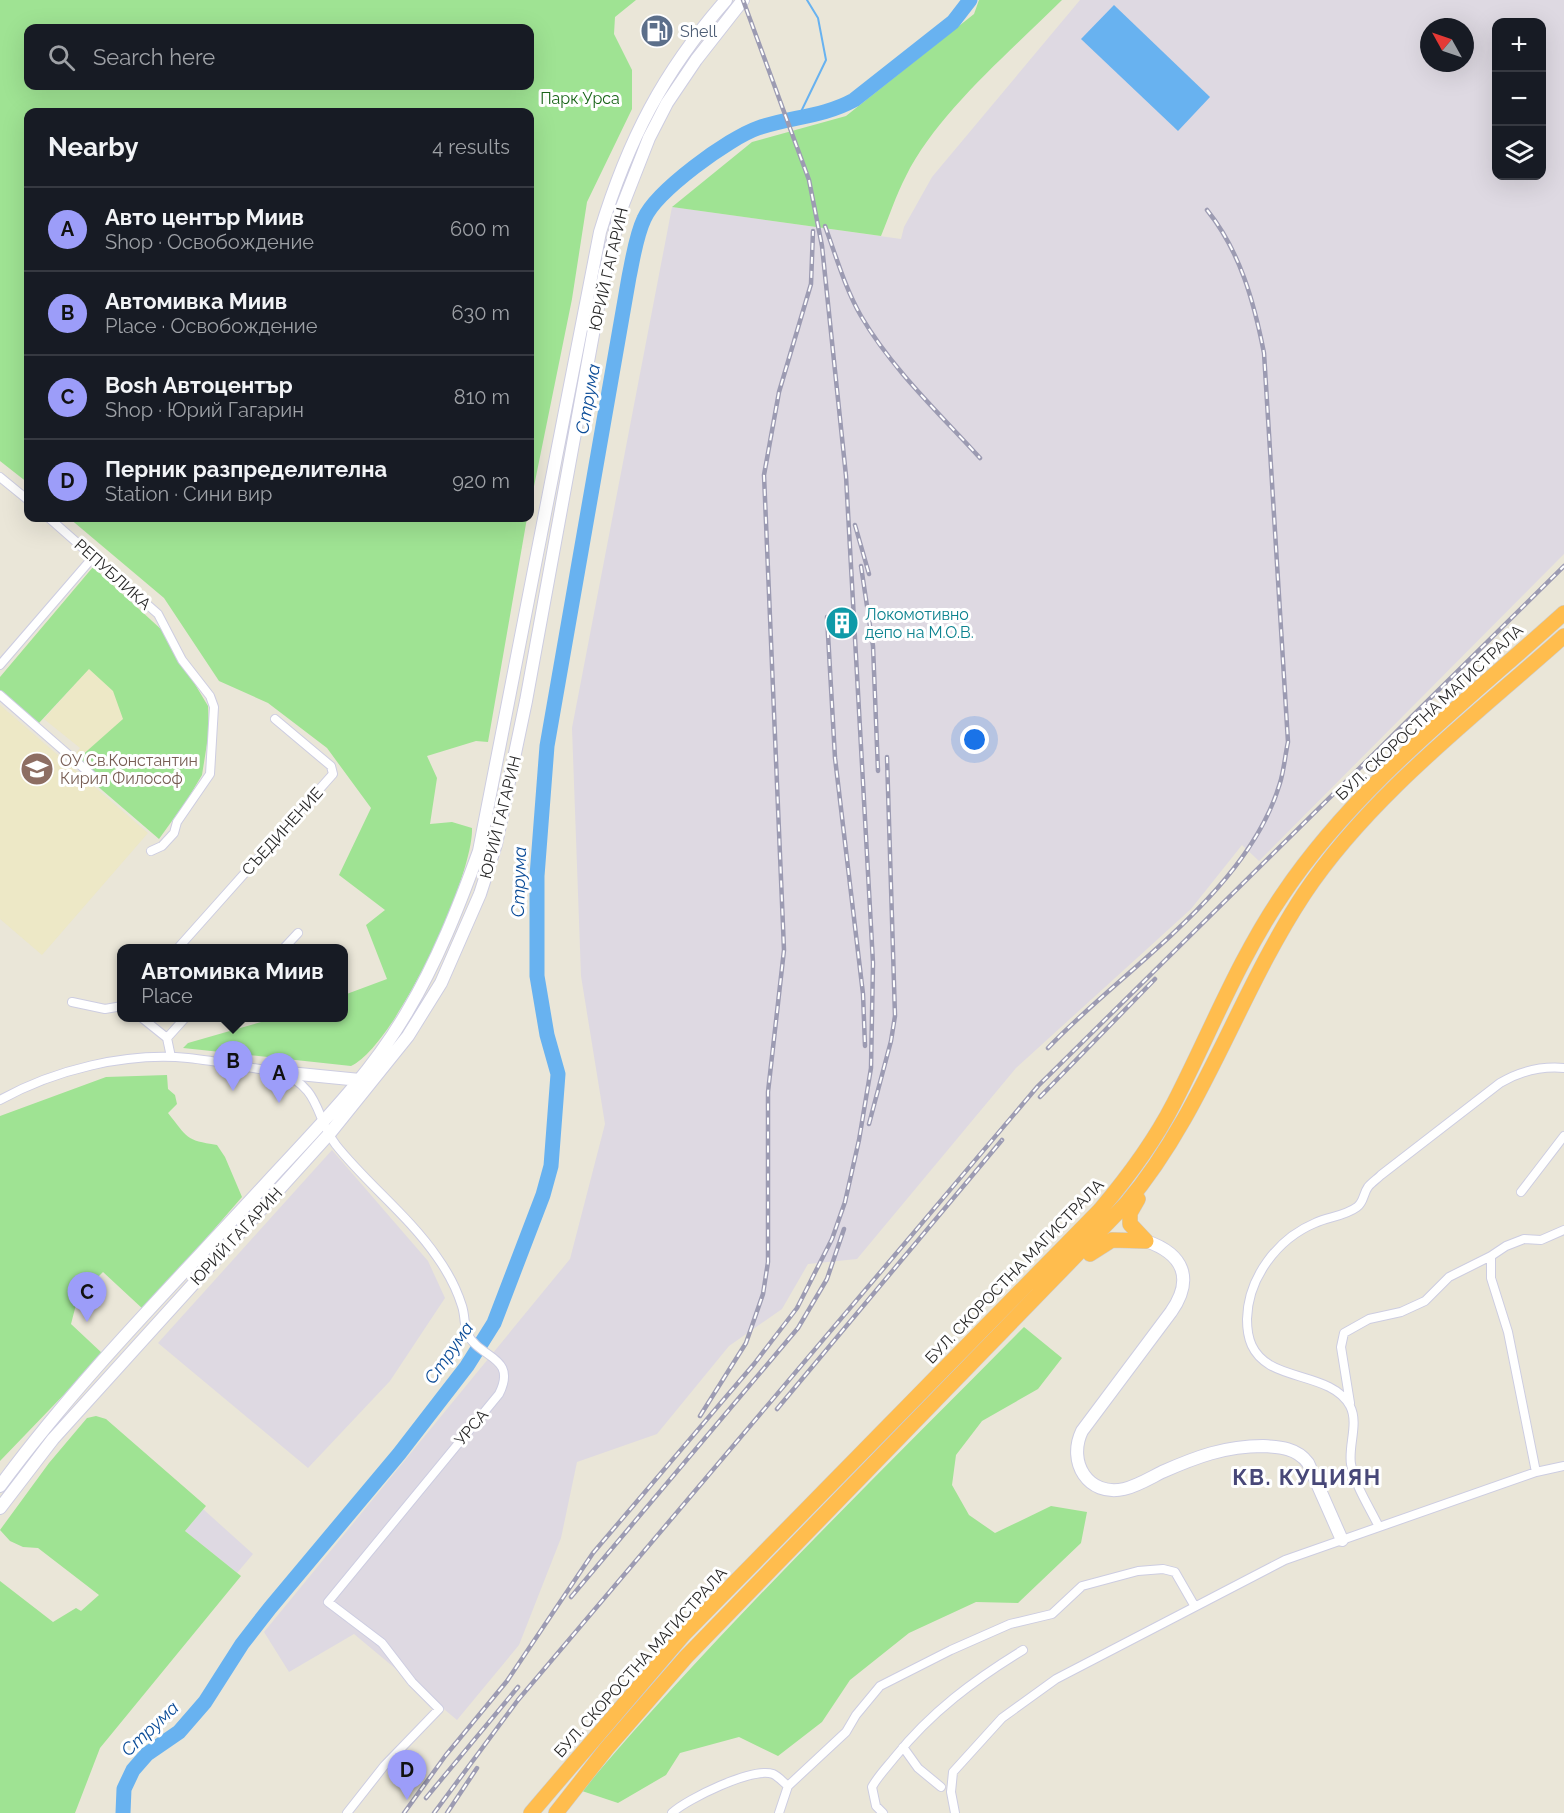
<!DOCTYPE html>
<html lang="en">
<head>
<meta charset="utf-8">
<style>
  :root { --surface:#171b24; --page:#242831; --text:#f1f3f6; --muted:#9ea1a6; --line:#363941; --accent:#9c9df9 }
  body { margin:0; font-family:Raleway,sans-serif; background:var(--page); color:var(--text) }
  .controls { position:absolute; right:18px; top:18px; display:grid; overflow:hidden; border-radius:12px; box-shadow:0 6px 24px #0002 }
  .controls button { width:54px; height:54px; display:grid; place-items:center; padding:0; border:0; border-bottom:2px solid var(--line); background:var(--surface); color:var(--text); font:30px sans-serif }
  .compass { position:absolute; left:1420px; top:18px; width:54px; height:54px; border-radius:50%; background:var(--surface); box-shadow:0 6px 24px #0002; rotate:310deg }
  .you { position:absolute; left:975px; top:740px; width:21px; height:21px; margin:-15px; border:4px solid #fff; border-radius:50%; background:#1a73e8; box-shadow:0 0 0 9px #1a73e833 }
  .badge { display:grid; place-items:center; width:39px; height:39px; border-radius:50%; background:var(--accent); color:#111; font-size:20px; font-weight:700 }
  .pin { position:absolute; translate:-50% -50px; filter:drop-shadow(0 2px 3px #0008) }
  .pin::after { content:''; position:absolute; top:32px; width:21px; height:18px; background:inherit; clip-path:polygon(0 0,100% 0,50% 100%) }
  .popup { position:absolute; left:117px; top:944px; width:231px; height:78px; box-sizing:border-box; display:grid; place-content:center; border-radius:12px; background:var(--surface); filter:drop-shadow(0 2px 4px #0005); font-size:20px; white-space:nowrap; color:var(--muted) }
  .popup b { font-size:22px; color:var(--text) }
  .popup::after { content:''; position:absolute; left:50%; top:100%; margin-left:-12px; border:12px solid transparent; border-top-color:var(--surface) }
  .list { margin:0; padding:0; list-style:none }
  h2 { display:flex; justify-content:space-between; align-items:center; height:78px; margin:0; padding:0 24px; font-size:26px }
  h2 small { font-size:20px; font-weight:400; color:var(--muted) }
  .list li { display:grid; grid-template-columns:39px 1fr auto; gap:18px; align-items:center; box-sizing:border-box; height:84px; padding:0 24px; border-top:2px solid var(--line) }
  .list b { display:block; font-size:22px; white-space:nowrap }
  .list p { margin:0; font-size:20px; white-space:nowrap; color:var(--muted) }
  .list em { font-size:20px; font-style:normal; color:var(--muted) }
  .icon { flex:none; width:33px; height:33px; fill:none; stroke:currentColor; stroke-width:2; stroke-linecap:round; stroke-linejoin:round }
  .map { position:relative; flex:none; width:1564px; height:1813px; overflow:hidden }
  .search { position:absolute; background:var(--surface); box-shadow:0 6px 24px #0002; left:24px; top:24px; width:510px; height:66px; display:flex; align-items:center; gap:15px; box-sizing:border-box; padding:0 21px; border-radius:12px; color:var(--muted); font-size:22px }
  .panel { position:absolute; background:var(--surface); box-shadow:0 6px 24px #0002; left:24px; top:108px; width:510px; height:414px; border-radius:12px }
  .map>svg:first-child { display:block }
</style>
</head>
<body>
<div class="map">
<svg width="1564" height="1813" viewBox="0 0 1564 1813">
  <rect width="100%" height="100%" fill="#eae6d8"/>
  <path fill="#ded9e2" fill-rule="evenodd" d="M1080,0h484v554l-305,307 -17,-16 -51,64 -175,159 -159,191 -49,5 -26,45 -53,37 -72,88 -80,28 -16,76 -42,107 -62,75 -103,-86 -65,38 -25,-40 306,-373 35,-135 -24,-148 -9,-248 100,-521 229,32 3,-12 28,-50zM1496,22h46v154h-46zM1429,27h36v36h-36z
    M332,1150l96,111 17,37 -55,83 -82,87 -150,-125z
    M203,1509l50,45 -16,19 -52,-42z"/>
  <path fill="#ede8c6" d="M89,668l25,23 10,28 -45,39 -4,-4 5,-6 -36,-29z
    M0,705l148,128 -106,122 -42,-36z"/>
  <path fill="#9fe393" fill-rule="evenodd" d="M0,0h636l-21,17 -1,17 18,36v39l-45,93 -15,97 -42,207v-394h-502v371l-28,-22zM530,28v58h-502v-58z
    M979,0h83c-50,50 -125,113 -156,176 -10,19 -17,41 -25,60l-209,-29 80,-65 94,-26 128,-102z
    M69,518h458l-39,224 -12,-1 -49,15 10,22 -7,46 22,-2 20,6c2,48 -77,218 -121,238l-168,-18 5,-5 87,-25h69v-23l43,-16 -21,-54 19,-15 -46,-35 32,-67 -44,-60 -59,-45 -49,-22 -55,-83z
    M93,567l70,64 45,75 1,25 -7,44 -15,25 -28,39 -64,-55 5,-7 -21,-19 44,-39 -10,-28 -24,-22 -50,54 -39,-33v-13z
    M167,1075l1,14 7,6 2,9 -9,9c20,25 17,27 49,32l8,12 17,40 -98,113 -41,-38 -25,25 -7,27 32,30 -103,107v-345l106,-39z
    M1024,1327l38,31 -24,31 -56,32 -26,34 -4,30 17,30 26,18 56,-27 36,6 -6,31 -63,60 -42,-1 -67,31 -59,47 -28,42 -44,34 -39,-19 -59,16 -14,22 -48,28 -36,-12c138,-163 292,-312 442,-464z
    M96,1416l10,3 100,87 -21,25 56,45 -141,172 -25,65h-75v-232l53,41 23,-14 5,3 18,-16 -61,-47 -15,-1 -13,-6 -10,-11 49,-67 38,-45z"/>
  <path fill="#68b2f0" d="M1114,5l96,92 -32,34 -97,-92z"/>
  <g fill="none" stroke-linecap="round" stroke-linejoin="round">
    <path stroke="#68b2f0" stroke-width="2" d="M797,120l29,-60 -8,-42 -11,-18"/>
    <path stroke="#68b2f0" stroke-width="15" d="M123,1813l1,-24 9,-19 14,-16 32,-22 26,-30 37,-58 28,-36 129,-154 68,-88 27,-43 49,-128 8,-29 7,-92 -11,-39 -10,-59v-100l10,-130 82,-469c4,-19 7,-41 15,-58 12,-28 85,-81 114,-91 32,-11 65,-11 96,-28l99,-78 17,-22"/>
    <g stroke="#cdcde1" stroke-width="10">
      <path id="street" d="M0,477l28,23
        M49,518l109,96 24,46 28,36 4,11 -4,67 -33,48 -3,11 -12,13 -11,5
        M0,665l94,-109
        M0,695l95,83
        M178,948l155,-174 -2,-8 -56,-47
        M284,948l14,-15
        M72,1002l33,7 17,-3
        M142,1018l25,20 4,19
        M167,1038l18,-20
        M0,1100c54,-30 126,-48 188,-42 30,3 61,10 91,14 43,16 35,44 57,73 31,39 73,71 101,112 10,14 20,33 25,49 3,9 2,19 5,27 12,26 51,23 32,61l-171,208 54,41 30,39 27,27 -55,57 -37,47
        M1521,1192l43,-56
        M1350,1403l-9,-56 3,-14 25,-14 32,-7 24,-11 24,-24 42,-21
        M1536,1472l-28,-140 -17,-54v-22l15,-10 18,-7 17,1 23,-10
        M1379,1527c-9,-19 -24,-41 -28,-63 -3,-18 8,-41 -1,-58 -14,-27 -57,-27 -80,-41 -18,-11 -23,-26 -23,-46 1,-41 30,-80 68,-96 13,-6 30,-7 42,-16 7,-5 6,-13 11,-20 3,-4 9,-8 13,-12l119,-92c20,-12 40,-17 64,-15
        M903,1747l15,21 23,19
        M672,1813c15,-14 80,-46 101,-39 5,2 11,9 15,12
        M779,1813l9,-27 58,-54 10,-17 24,-29 71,-36 59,-26 42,-10 30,-28 56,-15 25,-2 12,3 19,33
        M883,1813l-7,-7 -4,-19c6,-11 15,-20 23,-30 36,-45 79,-77 128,-107
        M955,1813l-4,-21 2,-20 49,-54 54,-39 229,-119 251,-88 28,-6"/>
    </g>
    <g stroke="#cdcde1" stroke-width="14">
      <path id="secondary" d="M279,1072l81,8
        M1146,1241c38,13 48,38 25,71l-89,119c-15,31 6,66 42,58 13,-3 26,-11 38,-17 34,-15 63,-26 101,-26 17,1 34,2 45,17l34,77
        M0,1486c81,-110 180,-208 272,-309 48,-52 99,-103 135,-165 30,-50 52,-106 72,-161l121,-619c28,-92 63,-160 126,-232
        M0,1508l53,-69 277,-306 78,-97 33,-53 39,-89 16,-50 30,-143 76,-416 18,-73 29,-74 18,-35 29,-43 47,-60"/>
    </g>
    <g stroke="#cbcbcb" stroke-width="16">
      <path id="highway" d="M1138,1199l-8,14v11l16,17
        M1090,1254l22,-14 34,1
        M531,1813l153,-179 416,-424c28,-33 54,-68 74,-107 36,-70 65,-145 109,-209 74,-110 184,-193 281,-281
        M556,1813l51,-65 79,-91 440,-453c77,-91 112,-210 178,-310 66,-99 172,-179 260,-258"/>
    </g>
    <use href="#street" stroke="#fff" stroke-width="8"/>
    <use href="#secondary" stroke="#fff" stroke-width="12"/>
    <use href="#highway" stroke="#ffbd4e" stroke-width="15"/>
    <g stroke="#9c9bb2" stroke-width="4.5">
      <path id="rail" d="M825,226c11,30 20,62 36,90 31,53 78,97 119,142
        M855,525l14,49
        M861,566l12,80 5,125
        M827,617l8,141 28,236 2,52
        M1048,1048c75,-79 200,-156 232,-265 4,-13 5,-27 8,-41l-24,-389c-10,-51 -24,-102 -57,-143
        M1040,1097l115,-118
        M869,1124l22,-83 4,-25 -8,-259
        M777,1409l225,-269
        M700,1416l46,-73 17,-49 5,-32v-170l16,-142 -20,-475 15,-83 32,-108 2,-53
        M571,1597l227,-269 29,-49 17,-50
        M426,1798l92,-111
        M404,1813l42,-58 61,-74 86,-128 161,-189 43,-56 35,-69 13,-37 14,-62 12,-72 2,-105 -27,-487 -24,-230 -13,-66 -66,-180
        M434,1813l84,-113 520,-614 526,-520
        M447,1813l30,-45"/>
    </g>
    <use href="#rail" stroke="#fff" stroke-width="2" stroke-dasharray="7" stroke-linecap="butt"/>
  </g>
  <defs>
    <g id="fuel-disc" transform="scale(1.725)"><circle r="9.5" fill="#5c6f8a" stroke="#fff"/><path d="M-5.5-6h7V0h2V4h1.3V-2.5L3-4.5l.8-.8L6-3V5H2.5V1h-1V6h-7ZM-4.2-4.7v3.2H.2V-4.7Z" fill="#fff"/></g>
    <g id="building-disc" transform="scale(1.725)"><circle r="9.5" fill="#0f9aa8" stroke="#fff"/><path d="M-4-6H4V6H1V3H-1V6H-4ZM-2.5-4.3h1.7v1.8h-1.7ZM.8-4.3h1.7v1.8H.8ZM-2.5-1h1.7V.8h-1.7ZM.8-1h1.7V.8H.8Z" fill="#fff"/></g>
    <g id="school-disc" transform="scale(1.725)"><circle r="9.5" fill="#8d6e63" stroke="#fff"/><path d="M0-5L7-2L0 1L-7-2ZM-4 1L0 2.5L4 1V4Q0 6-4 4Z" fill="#fff"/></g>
  </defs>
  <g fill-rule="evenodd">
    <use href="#fuel-disc" x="657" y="31"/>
    <use href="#building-disc" x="842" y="623"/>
    <use href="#school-disc" x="37" y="769"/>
  </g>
  <g text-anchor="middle" stroke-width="6" stroke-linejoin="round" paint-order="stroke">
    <g font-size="16" fill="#4e5e75" stroke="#fff" text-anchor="start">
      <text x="680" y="37">Shell</text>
    </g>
    <g font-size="16" fill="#196418" stroke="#fff">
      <text x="580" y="104">Парк Урса</text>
    </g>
    <g font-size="16" fill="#272727" stroke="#fff">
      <text transform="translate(608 269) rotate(-77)" y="6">ЮРИЙ ГАГАРИН</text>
      <text transform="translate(113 574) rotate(42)" y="6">РЕПУБЛИКА</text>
      <text transform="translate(1429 712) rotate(-43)" y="6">БУЛ. СКОРОСТНА МАГИСТРАЛА</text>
      <text transform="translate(500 817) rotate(-76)" y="6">ЮРИЙ ГАГАРИН</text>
      <text transform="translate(282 831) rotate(-48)" y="6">СЪЕДИНЕНИЕ</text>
      <text transform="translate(236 1236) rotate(-47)" y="6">ЮРИЙ ГАГАРИН</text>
      <text transform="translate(1014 1271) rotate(-46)" y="6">БУЛ. СКОРОСТНА МАГИСТРАЛА</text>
      <text transform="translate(471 1427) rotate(-49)" y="6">УРСА</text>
      <text transform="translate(640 1662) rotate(-48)" y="6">БУЛ. СКОРОСТНА МАГИСТРАЛА</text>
    </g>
    <g font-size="16" fill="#0d838f" stroke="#fff" text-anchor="start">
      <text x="865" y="620">Локомотивно<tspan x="865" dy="18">депо на М.О.В.</tspan></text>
    </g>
    <g font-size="16" fill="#785e54" stroke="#fff" text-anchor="start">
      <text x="60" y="766">ОУ Св.Константин<tspan x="60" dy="18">Кирил Философ</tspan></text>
    </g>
    <g font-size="18" font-style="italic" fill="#0b4c98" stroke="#fff">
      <text transform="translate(588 399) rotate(-80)" y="6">Струма</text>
      <text transform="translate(519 882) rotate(-88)" y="6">Струма</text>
      <text transform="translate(449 1353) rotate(-55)" y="6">Струма</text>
      <text transform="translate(150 1729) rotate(-43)" y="6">Струма</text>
    </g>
    <g font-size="22" font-weight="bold" letter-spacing="1.5" fill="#484878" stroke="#fff">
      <text x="1307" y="1485">КВ. КУЦИЯН</text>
    </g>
  </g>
</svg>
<div class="controls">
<button>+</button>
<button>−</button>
<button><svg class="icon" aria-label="layers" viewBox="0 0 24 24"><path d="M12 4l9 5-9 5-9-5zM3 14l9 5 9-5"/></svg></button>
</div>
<svg class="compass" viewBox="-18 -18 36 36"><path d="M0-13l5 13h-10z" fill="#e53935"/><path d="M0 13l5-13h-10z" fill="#9ea1a6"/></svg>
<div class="you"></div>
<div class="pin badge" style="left:279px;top:1103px">A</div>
<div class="pin badge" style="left:233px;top:1091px">B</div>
<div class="popup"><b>Автомивка Миив</b>Place</div>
<div class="pin badge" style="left:87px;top:1322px">C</div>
<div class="pin badge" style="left:407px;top:1800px">D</div>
<div class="search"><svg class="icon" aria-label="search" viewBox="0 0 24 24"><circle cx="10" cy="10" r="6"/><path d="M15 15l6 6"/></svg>Search here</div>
<section class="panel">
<h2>Nearby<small>4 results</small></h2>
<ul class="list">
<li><span class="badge">A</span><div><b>Авто център Миив</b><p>Shop · Освобождение</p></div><em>600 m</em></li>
<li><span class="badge">B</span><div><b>Автомивка Миив</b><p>Place · Освобождение</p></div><em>630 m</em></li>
<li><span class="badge">C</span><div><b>Bosh Автоцентър</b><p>Shop · Юрий Гагарин</p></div><em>810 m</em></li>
<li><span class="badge">D</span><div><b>Перник разпределителна</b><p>Station · Сини вир</p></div><em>920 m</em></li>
</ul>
</section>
</div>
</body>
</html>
